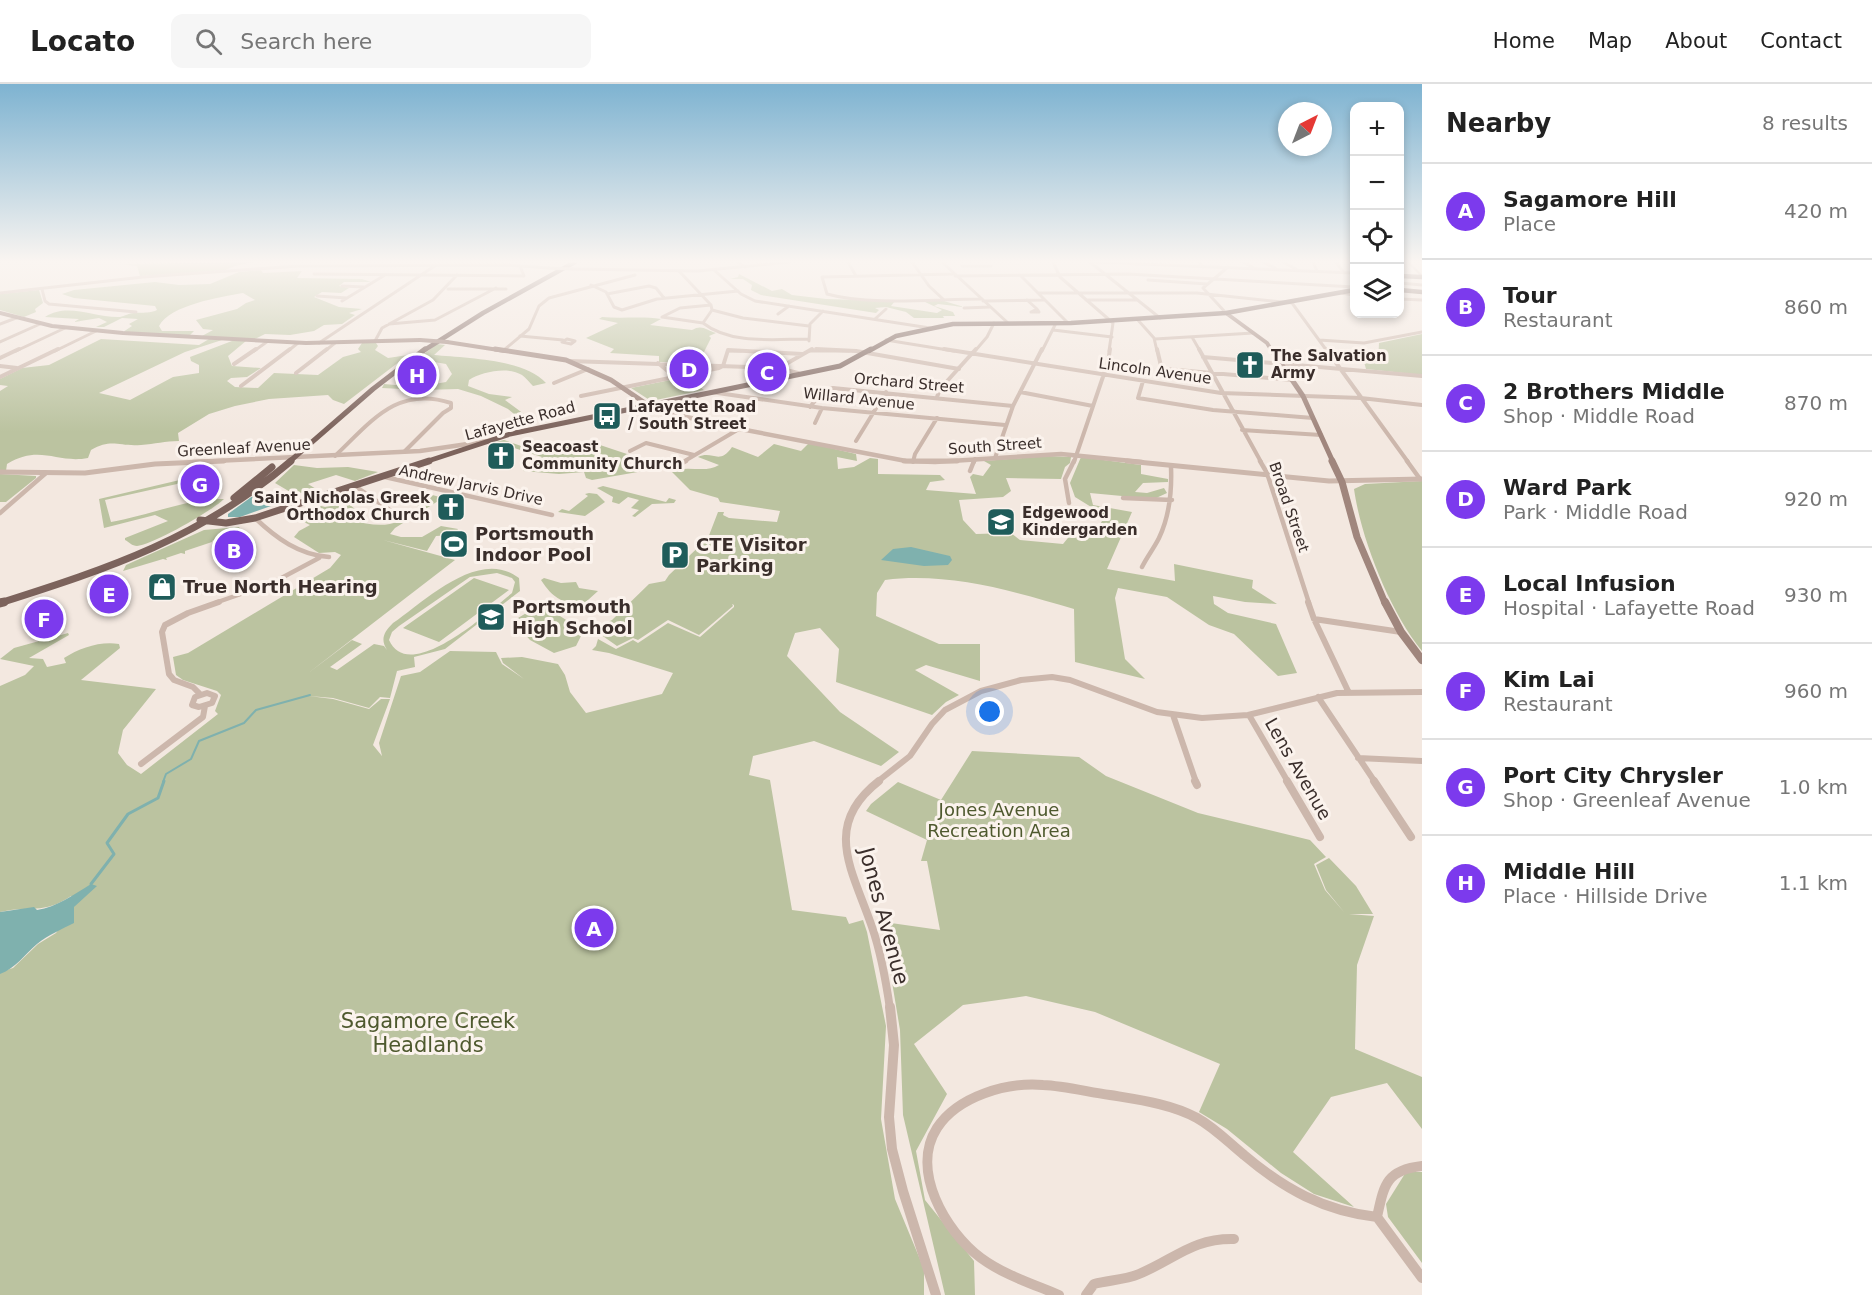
<!DOCTYPE html>
<html lang="en">
<head>
<meta charset="utf-8">
<style>
  :root { --surface:#fff; --page:#f6f6f6; --text:#222; --muted:#767676; --line:#e0e0e0; --accent:#7c3aed }
  body { margin:0; font-family:"DejaVu Sans",sans-serif; background:var(--page); color:var(--text) }
  .controls { position:absolute; right:18px; top:18px; display:grid; overflow:hidden; border-radius:12px; box-shadow:0 3px 9px #0003 }
  .controls button { width:54px; height:54px; display:grid; place-items:center; padding:0; border:0; border-bottom:2px solid var(--line); background:var(--surface); color:var(--text); font:30px sans-serif }
  .compass { position:absolute; left:1278px; top:18px; width:54px; height:54px; border-radius:50%; background:var(--surface); box-shadow:0 3px 9px #0003; rotate:42deg }
  .you { position:absolute; left:990px; top:628px; width:21px; height:21px; margin:-15px; border:4px solid #fff; border-radius:50%; background:#1a73e8; box-shadow:0 0 0 9px #1a73e833 }
  .badge { display:grid; place-items:center; width:39px; height:39px; border-radius:50%; background:var(--accent); color:#fff; font-size:20px; font-weight:700 }
  .pin { position:absolute; translate:-50% -50%; border:3px solid #fff; box-shadow:0 2px 6px #0006 }
  .list { margin:0; padding:0; list-style:none }
  h2 { display:flex; justify-content:space-between; align-items:center; height:78px; margin:0; padding:0 24px; font-size:26px }
  h2 small { font-size:20px; font-weight:400; color:var(--muted) }
  .list li { display:grid; grid-template-columns:39px 1fr auto; gap:18px; align-items:center; box-sizing:border-box; height:96px; padding:0 24px; border-top:2px solid var(--line) }
  .list b { display:block; font-size:22px; white-space:nowrap }
  .list p { margin:0; font-size:20px; white-space:nowrap; color:var(--muted) }
  .list em { font-size:20px; font-style:normal; color:var(--muted) }
  .icon { flex:none; width:33px; height:33px; fill:none; stroke:currentColor; stroke-width:2; stroke-linecap:round; stroke-linejoin:round }
  .map { position:relative; flex:none; width:1422px; height:1211px; overflow:hidden }
  header { display:flex; align-items:center; gap:36px; box-sizing:border-box; height:84px; padding:0 30px; background:var(--surface); border-bottom:2px solid var(--line) }
  header strong { font-size:28px }
  nav { display:flex; gap:33px; margin-inline-start:auto; font-size:21px }
  .search { width:420px; height:54px; background:var(--page); display:flex; align-items:center; gap:15px; box-sizing:border-box; padding:0 21px; border-radius:12px; color:var(--muted); font-size:22px }
  main { display:flex }
  aside { flex:1; background:var(--surface) }
  .map>svg:first-child { display:block }
</style>
</head>
<body>
<header>
<strong>Locato</strong>
<div class="search"><svg class="icon" aria-label="search" viewBox="0 0 24 24"><circle cx="10" cy="10" r="6"/><path d="M15 15l6 6"/></svg>Search here</div>
<nav><a>Home</a><a>Map</a><a>About</a><a>Contact</a></nav>
</header>
<main>
<div class="map">
<svg width="1422" height="1211" viewBox="0 0 1422 1211">
  <rect width="100%" height="100%" fill="#f3e8e0"/>
  <path fill="#bbc3a0" fill-rule="evenodd" d="M254,178l-19,4 -12,5 -83,5 -3,-10 -17,-2z
    M261,186l2,3 39,-2 -5,7 65,1 9,3h-27l-5,4 10,2 -8,5 -19,-1 -8,5 25,10 23,2 -13,4 6,2 -13,9 -18,1 -10,6 -24,4 -25,-1 -10,5 -53,-3 11,-6 -10,-1 -7,-9 41,-11 9,-6 9,-3 -12,-7c-23,4 -73,12 -84,33l3,5h32l-5,5 -66,-4 9,-6 -3,-2 9,-5 -16,-1 -18,9h-8l11,-5 -8,-4 -25,4 5,-3 -34,-2c23,-15 49,1 75,0 5,-1 9,-4 14,-4 9,-1 14,1 23,-3l-2,-4 -81,-8 -12,-4 12,-4 81,-8 24,3 31,-1 29,-12z
    M739,190l33,17 10,-2 10,6 34,4 69,2 -4,5 46,7 5,-3 -19,-9h21l20,6 -26,-3 -4,2 19,6 2,4h-12l1,2h-30l-8,-6 -20,-5 -11,1 4,2 -3,3 -115,-18 -10,-5 1,-5 -9,-6h-13l8,-2z
    M39,206l4,13 -8,6 1,3 -12,5 -24,-7v-16z
    M602,233c20,2 40,-1 59,2l-11,6 42,5c10,-6 14,0 24,3l-7,3 2,2 -10,20 -25,-1 -2,5h-15v-6l-49,-3 4,-4 -28,-11 32,-15 -19,-4z
    M1422,250v41l-56,-6 -2,-7 14,2 1,-21z
    M101,255l98,6 10,-6 13,1 -37,12 -86,41 31,7 43,-23 26,-4v-8l-8,-4 -1,-4 42,-16h14l-18,15 4,10 29,2 -14,9 -16,1 -4,3 8,6 23,1 16,-15 44,2 25,-18 18,-5 -3,-3 4,-6h14l2,3 -3,4 13,8 20,-3 -64,49 -11,-4 -5,-5 -59,4 -34,7 -26,8 -31,19 1,8c-14,0 -24,3 -38,4 -22,2 -29,-7 -50,5l-3,8c-31,6 -48,-14 -81,6l-1,7h-6v-80l8,-5 -8,-1v-6l22,-11 27,-3z
    M437,260l8,1 -11,10c31,3 91,4 112,28l-13,3c-3,-3 -7,-8 -11,-11 -14,-9 -41,-3 -53,5l-1,6 21,8 23,3 -7,3 23,17 -9,1 -11,-9 -27,-13 -23,-7 -36,1 -40,-2 2,-4 33,3 29,-5 6,-8 -6,-10 -29,-5z
    M685,293l19,13 -53,11 -20,-13z
    M504,356l32,11 23,-9h32l42,14 -6,9 45,1 -80,14 -6,-2 -2,-6 -25,2 -36,-3 19,-14 -46,-15z
    M809,359l47,11 1,7 -20,-4 1,12 16,-2 16,-9 8,1v15l62,1 5,5 -15,2 -4,8 50,4 -6,-17 3,-3 10,2 8,-11 -7,-4 64,-5 23,1 -1,6 -5,4 -4,12 -55,-1 5,13 -8,6 -44,3 4,20 13,14 35,-1 9,7 43,4 9,-11 25,-3 5,-9 -6,-11 -21,-13 -5,-14 11,-26 60,8v9l27,5v3l-25,1 -8,9 12,1 17,-5 3,5 -13,6 -64,-6 3,12 39,7 -25,57 68,12 -1,-17 79,16 -1,8 25,16 -32,-2 -32,-6 1,8 14,9 48,11 21,49 -19,3 -44,-42 -25,-9 -42,-28 -49,-9 -3,10 10,61 20,20 -70,-17 -1,-53c-61,-18 -125,-37 -189,-29l-8,13 -1,23 63,28h41v37l-54,-16 -11,5 44,25 -13,7 -14,13 -96,-33 3,-33 -19,-21 -25,5 -8,23 53,56 59,40 -18,14 -67,-25 -61,15 -4,19 21,5 22,130 54,7 3,7 14,-4 4,12 19,94 -5,93 14,80 29,70v26h-924v-323l13,-4 25,-24 18,-11 21,-31 -6,-6c-28,19 -41,9 -71,16v-226l25,-11 9,-9 -34,-7 14,-11 54,-15 1,2 -40,23 14,1 4,8 19,-4 -2,-5c16,-10 36,-17 55,-14l1,4 -39,32 75,9 -33,41 -5,23 9,12 14,9 77,-60 -3,-3 6,-16 -4,-4 -34,-11 -7,-5 -3,-18 15,-4 142,-85 11,-13 -6,-3 -16,1 -25,-16 5,-6 11,-6 -6,-3 12,-10 -5,-7 3,-1 11,3 17,-3 8,1 10,8 -10,7c28,7 46,9 69,-12l-2,-3 12,-11 14,4 -48,30 -5,6 11,3h21l19,-11 17,3 -4,6 -18,1 -9,15 -44,-11 72,20 -148,114 45,-34 10,4 -32,23 7,3 37,-26 10,2 3,4c-7,-11 -3,-18 6,-27 32,-22 86,-76 126,-45l1,13 -75,58 -31,8 1,10 -18,4 -7,27 -10,-1 -11,11 -36,-10 -24,-2 24,3 36,10 12,-10h9l-17,46 9,11 -3,-13 22,-67 19,-4 30,-21 46,1 6,12 22,15 -21,-16 -2,-5 21,-1 36,7 7,11 5,17 16,21 76,-19 11,-21 -64,-20 -17,-3 4,-4 2,-7 18,10 17,-9 5,3 30,-20 32,14 34,-30v-2l-2,-1 1,2 -34,29 -31,-15 -30,20 -5,-2 -16,8 -20,-14 -2,-4 17,-8 37,-36 16,-3 4,-6 39,-37 10,-26h6l-1,3 6,3 48,4 3,-11 -60,-9 -2,-4 -28,-8 -18,-18c14,-8 33,2 47,-7l-21,-8c15,-7 21,9 34,-10l26,10 16,-13 27,7zM497,489l15,5 3,4 -3,11c-20,16 -103,93 -123,47l3,-8 7,-6 71,-49z
    M194,381h8l-16,17 -81,18 6,22c36,-6 77,-24 113,-23 -12,12 -72,46 -87,47 -5,0 -8,-4 -12,-6v-2l43,-17 -13,-6 -51,13 -5,-29 85,-20z
    M294,381l23,3 31,-1 30,5 -23,9 -19,-6 -28,9 13,8 -29,1 -17,-10z
    M0,390l36,2v2l-30,24h-6z
    M1422,397v170c-32,-39 -61,-112 -68,-162l11,-5z
    M603,402l63,16 3,-4 7,2 -2,3 -22,1 -17,13 -3,-1 7,-6 -8,-2 8,-8 -11,-3 -9,7 -7,-2 1,-5 -16,-9z
    M589,409l8,1 8,8 -20,14 -27,-4 4,-3 7,2 19,-15 -3,-2z
    M239,443l5,7 -3,-2 -27,9 -1,-1 -1,2 -27,9v3l-4,-1 -15,5 1,2 -4,-1 -40,12 3,-6 78,-35z
    M474,494l35,12 -70,52 -36,-14z
    M544,494l17,5 15,-1 3,6 19,3 -20,18c-17,-10 -25,-10 -37,-29z
    M538,518l36,23 7,11 -5,10 -22,7 -24,-13 -17,-19 20,-12 -1,-4z
    M972,667l107,6 27,19 92,37 112,27 16,17 -12,7 11,26 19,22 -18,-22 -10,-25 13,-7 27,28 17,28h-24l25,2 -17,49 -2,84 67,28v52l-35,-46 -56,14 -38,55 61,55 -40,-13 -33,-21 -54,-44 -28,-17 21,-48 -125,-52 -69,-16 -63,9 -49,39 33,50 -31,57 9,49 49,61 1,34h-30l-42,-180 -3,-85 -11,-66 -7,-22 2,-20 56,8 -13,-69h-6l6,-21 -61,-29 5,-7 27,-22 43,18z
    M1406,1088h16v91l-34,-46 -2,-13z"/>
  <path fill="#7fb1ae" d="M266,408l19,9 -45,16h-12v-3l26,-19z
    M911,463l39,9 2,4 -4,5 -24,1 -43,-6 12,-11z
    M91,800l6,2 -23,21v16c-12,6 -26,12 -37,21 -13,11 -21,24 -37,30v-62l34,-5 3,3c20,-3 36,-15 54,-26z"/>
  <g fill="none" stroke-linecap="round" stroke-linejoin="round">
    <path stroke="#7fb1ae" stroke-width="2" d="M163,698l3,-8 25,-15 8,-18 45,-18 12,-13 54,-15"/>
    <path stroke="#7fb1ae" stroke-width="3" d="M91,800l23,-30 -7,-11 21,-29 30,-16 6,-17"/>
    <path stroke="#ccb7ac" stroke-width="2" d="M1408,178l14,14"/>
    <path stroke="#ccb7ac" stroke-width="3" d="M738,178l7,5
      M848,178l8,14
      M912,178l17,24 14,13
      M942,178l66,61
      M1053,178l7,15 53,46 -4,28
      M1090,178l70,56
      M1199,178l4,5
      M1243,178l11,6
      M1263,178l12,6
      M1283,178l13,7
      M1313,178l4,9
      M962,182h29
      M714,186l27,24 14,7 175,27
      M679,187l32,34 1,5 -9,13c28,22 72,16 106,16
      M314,190l210,2 -4,-10
      M953,190l-131,3 5,17c43,12 108,5 154,5
      M1020,191l48,48
      M955,192l173,-2 226,13
      M1148,196l59,4
      M1400,199l22,2
      M591,201l15,7 8,15 8,3 35,-11 81,-8
      M342,202l22,1
      M42,205l3,12 4,3 87,8
      M448,205h58
      M1038,209h159l95,10 35,48
      M1341,209l13,2
      M607,210l42,-8 7,2 8,10
      M317,212l30,2
      M1400,215l22,1
      M1027,216l10,9
      M1086,216h50
      M342,217l43,-26
      M983,217l61,-1
      M964,224l26,-1
      M1037,225l2,3h-8z
      M712,226l31,8 66,8
      M1226,229l-23,-25 25,-21
      M778,230l11,-8
      M875,235l11,-10
      M1137,235l17,19 3,13
      M703,239l-41,-6 18,-9 31,-3
      M389,240l46,-4 61,-32
      M1053,246l59,7
      M520,252l43,4
      M1192,253l8,14
      M567,255l8,2 -4,3 -9,-2z
      M1155,255l98,-6
      M886,256l68,11
      M1319,256l45,3 58,-11
      M375,257l7,-13 51,-28 24,-25
      M809,257l1,-17 13,-13
      M0,258l40,-18
      M319,259l117,-78
      M16,267l49,-23
      M55,267l41,-20
      M254,267l14,-10
      M288,267l10,-8
      M325,267l10,-8
      M728,267h13
      M809,267h40
      M975,267l12,-14 7,-14
      M1042,267l14,-28"/>
    <path stroke="#ccb7ac" stroke-width="4" d="M816,265l40,2 103,18
      M944,265l277,44 140,5 61,7
      M1157,265l4,17 5,3 127,11
      M1199,265l62,113
      M1326,265l82,113
      M1203,273l219,19
      M0,274l19,-9
      M569,277l209,7 20,5
      M658,279l17,14
      M234,280l22,-15
      M0,282l17,2
      M779,284l33,-19
      M296,289l31,-24
      M0,293l58,-28
      M1143,297l-5,17 75,12 100,8
      M554,299l34,-14
      M241,302l49,-37
      M711,308l111,16 183,17
      M1020,308l73,14
      M581,312l138,-28 4,-2 5,-16 74,4
      M937,313l3,-8 36,-40
      M810,323l12,-15 11,-4 180,18
      M815,339l7,-15
      M1242,346l79,5
      M856,357l30,-49
      M630,367l16,-8 48,12
      M335,372c36,-34 62,-71 116,-53v5l-8,5 -39,39
      M995,374l18,-52 29,-57
      M683,378l56,-33
      M913,378l2,-8 22,-36
      M974,378l1,-3
      M1074,378l34,-100 2,-13"/>
    <path stroke="#ccb7ac" stroke-width="4.5" d="M1260,377l7,12 42,130
      M1407,377l13,18
      M675,383l11,-6
      M970,387l4,-10
      M385,393l167,38
      M355,402l42,29
      M1123,414l49,2
      M1069,419l-4,-24 9,-18
      M0,429l46,-40
      M255,434c21,20 44,37 74,39
      M1142,483c5,-10 12,-19 17,-29 11,-23 13,-46 12,-71
      M215,519l57,-20 47,-25"/>
    <path stroke="#ccb7ac" stroke-width="6" d="M1308,518l6,17 35,74
      M1314,535l87,13
      M207,609l8,3 -3,7 -13,4 -7,-2 3,-8z
      M200,610l-7,-7 -19,-7 -5,-6 -7,-42 3,-7 23,-12 31,-11
      M1318,613l57,85
      M1173,631l23,67
      M1249,631l39,67
      M1358,674l64,3
      M141,680l62,-47 2,-11
      M877,698l33,-26 22,-32 13,-14 36,-19 40,-11 31,-3 18,3 87,32 45,6 46,-3 89,-22 85,-1"/>
    <path stroke="#ccb7ac" stroke-width="8" d="M879,697c-58,45 -26,90 -7,146 9,26 14,54 18,82
      M1195,697l2,4
      M1287,697l33,56
      M1374,697l37,56"/>
    <path stroke="#ccb7ac" stroke-width="10" d="M890,923l4,38 -5,72 3,32 11,42 33,104
      M1422,1082c-36,4 -38,19 -45,51l45,61
      M1059,1211c-26,-11 -55,-20 -78,-37 -36,-27 -71,-88 -44,-130 21,-32 70,-46 106,-43 22,1 45,7 67,10 30,5 61,9 87,23 18,10 32,25 47,37 40,34 80,56 133,62
      M1086,1211l8,-11c15,-4 31,-4 45,-10 36,-15 54,-36 95,-35"/>
    <path stroke="#ccb7ac" stroke-width="3" d="M1094,178l260,11
      M1336,178l8,11
      M572,185l126,2 92,-9
      M0,209l143,-16 155,-11 209,-1 42,3
      M0,240l16,-6
      M504,266l25,-21 10,-23 10,-8 86,-23"/>
    <path stroke="#ccb7ac" stroke-width="4.5" d="M648,321l12,6 70,16 176,34 29,1 126,-8 81,8
      M193,378l227,-11 68,-10"/>
    <path stroke="#ccb7ac" stroke-width="5" d="M904,377h53
      M1127,377l202,20 93,-2
      M0,388l85,1 70,-9 69,-3"/>
    <path stroke="#a0867d" stroke-width="4" d="M0,229l52,13 71,7 183,10 114,-3
      M1226,229l41,30 5,8
      M447,258l58,9"/>
    <path stroke="#a0867d" stroke-width="5" d="M495,265l71,11 45,20 37,25
      M1271,265l32,47 30,66"/>
    <path stroke="#a0867d" stroke-width="7" d="M1332,377l10,21 15,55 28,66"/>
    <path stroke="#a0867d" stroke-width="8" d="M1385,518l16,30 21,28"/>
    <path stroke="#7c635c" stroke-width="4.5" d="M1400,192l22,1
      M1400,206l22,2
      M423,267l60,-38 92,-51
      M869,267l27,-15 57,-12 118,-1 155,-10 128,-23"/>
    <path stroke="#7c635c" stroke-width="5" d="M289,378l84,-73 52,-40
      M425,378l85,-28 330,-68 31,-17"/>
    <path stroke="#7c635c" stroke-width="7" d="M234,414l38,-31
      M200,436l26,3 29,-5 174,-57
      M0,519c110,-35 201,-65 291,-142"/>
    <path stroke="#7c635c" stroke-width="9" d="M0,519l4,-1"/>
    <path stroke="#ccb7ac" stroke-width="3" d="M549,184l23,1"/>
    <path stroke="#a0867d" stroke-width="4" d="M420,256l27,2"/>
  </g>
  <linearGradient id="sky" x2="0" y2="1"><stop stop-color="#7eb3d1"/><stop offset="0.51" stop-color="#faf5f1"/><stop offset="1" stop-color="#faf5f1" stop-opacity="0"/></linearGradient>
  <rect width="1422" height="348" fill="url(#sky)"/>
  <defs>
    <g id="church-square" transform="scale(1.5)"><rect x="-9" y="-9" width="18" height="18" rx="4" fill="#1f5c5a" stroke="#fbf3ed"/><path d="M-1.2-6h2.4v3.5h3.3v2.4h-3.3V6h-2.4V-.1h-3.3v-2.4h3.3Z" fill="#fff"/></g>
    <g id="bus-square" transform="scale(1.5)"><rect x="-9" y="-9" width="18" height="18" rx="4" fill="#1f5c5a" stroke="#fbf3ed"/><path d="M-5-6H5V4H4V6H2V4H-2V6H-4V4H-5ZM-3.5-4V0h7V-4ZM-3.5 1.2v1.5H-2V1.2ZM2 1.2v1.5H3.5V1.2Z" fill="#fff"/></g>
    <g id="school-square" transform="scale(1.5)"><rect x="-9" y="-9" width="18" height="18" rx="4" fill="#1f5c5a" stroke="#fbf3ed"/><path d="M0-5L7-2L0 1L-7-2ZM-4 1L0 2.5L4 1V4Q0 6-4 4Z" fill="#fff"/></g>
    <g id="stadium-square" transform="scale(1.5)"><rect x="-9" y="-9" width="18" height="18" rx="4" fill="#1f5c5a" stroke="#fbf3ed"/><path d="M0-5a6.5 5 0 1 0 0 10a6.5 5 0 1 0 0-10ZM-3.5-1.8h7v3.6h-7Z" fill="#fff"/></g>
    <g id="parking-square" transform="scale(1.5)"><rect x="-9" y="-9" width="18" height="18" rx="4" fill="#1f5c5a" stroke="#fbf3ed"/><path d="M-3.5-5.5H1a3.5 3.5 0 0 1 0 7H-1V5.5H-3.5ZM-1-3.4V-.6H.8a1.4 1.4 0 0 0 0-2.8Z" fill="#fff"/></g>
    <g id="shop-square" transform="scale(1.5)"><rect x="-9" y="-9" width="18" height="18" rx="4" fill="#1f5c5a" stroke="#fbf3ed"/><path d="M-5-2.5h2.3a2.7 3.5 0 0 1 5.4 0H5L5.5 6h-11ZM-1.5-2.5h3a1.5 2.3 0 0 0-3 0Z" fill="#fff"/></g>
  </defs>
  <g fill-rule="evenodd">
    <use href="#church-square" x="1250" y="281"/>
    <use href="#bus-square" x="607" y="332"/>
    <use href="#church-square" x="501" y="372"/>
    <use href="#church-square" x="451" y="423"/>
    <use href="#school-square" x="1001" y="438"/>
    <use href="#stadium-square" x="454" y="460"/>
    <use href="#parking-square" x="675" y="471"/>
    <use href="#shop-square" x="162" y="503"/>
    <use href="#school-square" x="491" y="533"/>
  </g>
  <g text-anchor="middle" stroke-width="6" stroke-linejoin="round" paint-order="stroke">
    <g font-size="15" font-weight="bold" fill="#3a2e2b" stroke="#fbf3ed" text-anchor="start">
      <text x="1271" y="277">The Salvation<tspan x="1271" dy="17">Army</tspan></text>
      <text x="628" y="328">Lafayette Road<tspan x="628" dy="17">/ South Street</tspan></text>
      <text x="522" y="368">Seacoast<tspan x="522" dy="17">Community Church</tspan></text>
      <text x="430" y="419" text-anchor="end">Saint Nicholas Greek<tspan x="430" dy="17">Orthodox Church</tspan></text>
      <text x="1022" y="434">Edgewood<tspan x="1022" dy="17">Kindergarden</tspan></text>
    </g>
    <g font-size="15" fill="#3a2e2b" stroke="#fbf3ed">
      <text transform="translate(1155 287) rotate(8)" y="5">Lincoln Avenue</text>
      <text transform="translate(909 299) rotate(5)" y="5">Orchard Street</text>
      <text transform="translate(859 315) rotate(6)" y="5">Willard Avenue</text>
      <text transform="translate(520 337) rotate(-15)" y="5">Lafayette Road</text>
      <text transform="translate(995 362) rotate(-4)" y="5">South Street</text>
      <text transform="translate(244 364) rotate(-3)" y="5">Greenleaf Avenue</text>
      <text transform="translate(471 401) rotate(12)" y="5">Andrew Jarvis Drive</text>
      <text transform="translate(1289 423) rotate(71)" y="5">Broad Street</text>
    </g>
    <g font-size="18" font-weight="bold" fill="#3a2e2b" stroke="#fbf3ed" text-anchor="start">
      <text x="475" y="456">Portsmouth<tspan x="475" dy="21">Indoor Pool</tspan></text>
      <text x="696" y="467">CTE Visitor<tspan x="696" dy="21">Parking</tspan></text>
      <text x="183" y="509">True North Hearing</text>
      <text x="512" y="529">Portsmouth<tspan x="512" dy="21">High School</tspan></text>
    </g>
    <g font-size="18" fill="#3a2e2b" stroke="#fbf3ed">
      <text transform="translate(1298 685) rotate(60)" y="6">Lens Avenue</text>
    </g>
    <g font-size="18" fill="#4e592e" stroke="#fbf3ed">
      <text x="999" y="732">Jones Avenue<tspan x="999" dy="21">Recreation Area</tspan></text>
    </g>
    <g font-size="21" fill="#3a2e2b" stroke="#fbf3ed">
      <text transform="translate(884 832) rotate(75)" y="7">Jones Avenue</text>
    </g>
    <g font-size="21" fill="#4e592e" stroke="#fbf3ed">
      <text x="428" y="944">Sagamore Creek<tspan x="428" dy="24">Headlands</tspan></text>
    </g>
  </g>
</svg>
<div class="controls">
<button>+</button>
<button>−</button>
<button><svg class="icon" aria-label="locate" viewBox="0 0 24 24"><circle cx="12" cy="12" r="6"/><path d="M12 2v4M12 18v4M2 12h4M18 12h4"/></svg></button>
<button><svg class="icon" aria-label="layers" viewBox="0 0 24 24"><path d="M12 4l9 5-9 5-9-5zM3 14l9 5 9-5"/></svg></button>
</div>
<svg class="compass" viewBox="-18 -18 36 36"><path d="M0-13l5 13h-10z" fill="#e53935"/><path d="M0 13l5-13h-10z" fill="#767676"/></svg>
<div class="you"></div>
<div class="pin badge" style="left:594px;top:844px">A</div>
<div class="pin badge" style="left:234px;top:466px">B</div>
<div class="pin badge" style="left:767px;top:288px">C</div>
<div class="pin badge" style="left:689px;top:285px">D</div>
<div class="pin badge" style="left:109px;top:510px">E</div>
<div class="pin badge" style="left:44px;top:535px">F</div>
<div class="pin badge" style="left:200px;top:400px">G</div>
<div class="pin badge" style="left:417px;top:291px">H</div>
</div>
<aside>
<h2>Nearby<small>8 results</small></h2>
<ul class="list">
<li><span class="badge">A</span><div><b>Sagamore Hill</b><p>Place</p></div><em>420 m</em></li>
<li><span class="badge">B</span><div><b>Tour</b><p>Restaurant</p></div><em>860 m</em></li>
<li><span class="badge">C</span><div><b>2 Brothers Middle</b><p>Shop · Middle Road</p></div><em>870 m</em></li>
<li><span class="badge">D</span><div><b>Ward Park</b><p>Park · Middle Road</p></div><em>920 m</em></li>
<li><span class="badge">E</span><div><b>Local Infusion</b><p>Hospital · Lafayette Road</p></div><em>930 m</em></li>
<li><span class="badge">F</span><div><b>Kim Lai</b><p>Restaurant</p></div><em>960 m</em></li>
<li><span class="badge">G</span><div><b>Port City Chrysler</b><p>Shop · Greenleaf Avenue</p></div><em>1.0 km</em></li>
<li><span class="badge">H</span><div><b>Middle Hill</b><p>Place · Hillside Drive</p></div><em>1.1 km</em></li>
</ul>
</aside>
</main>
</body>
</html>
